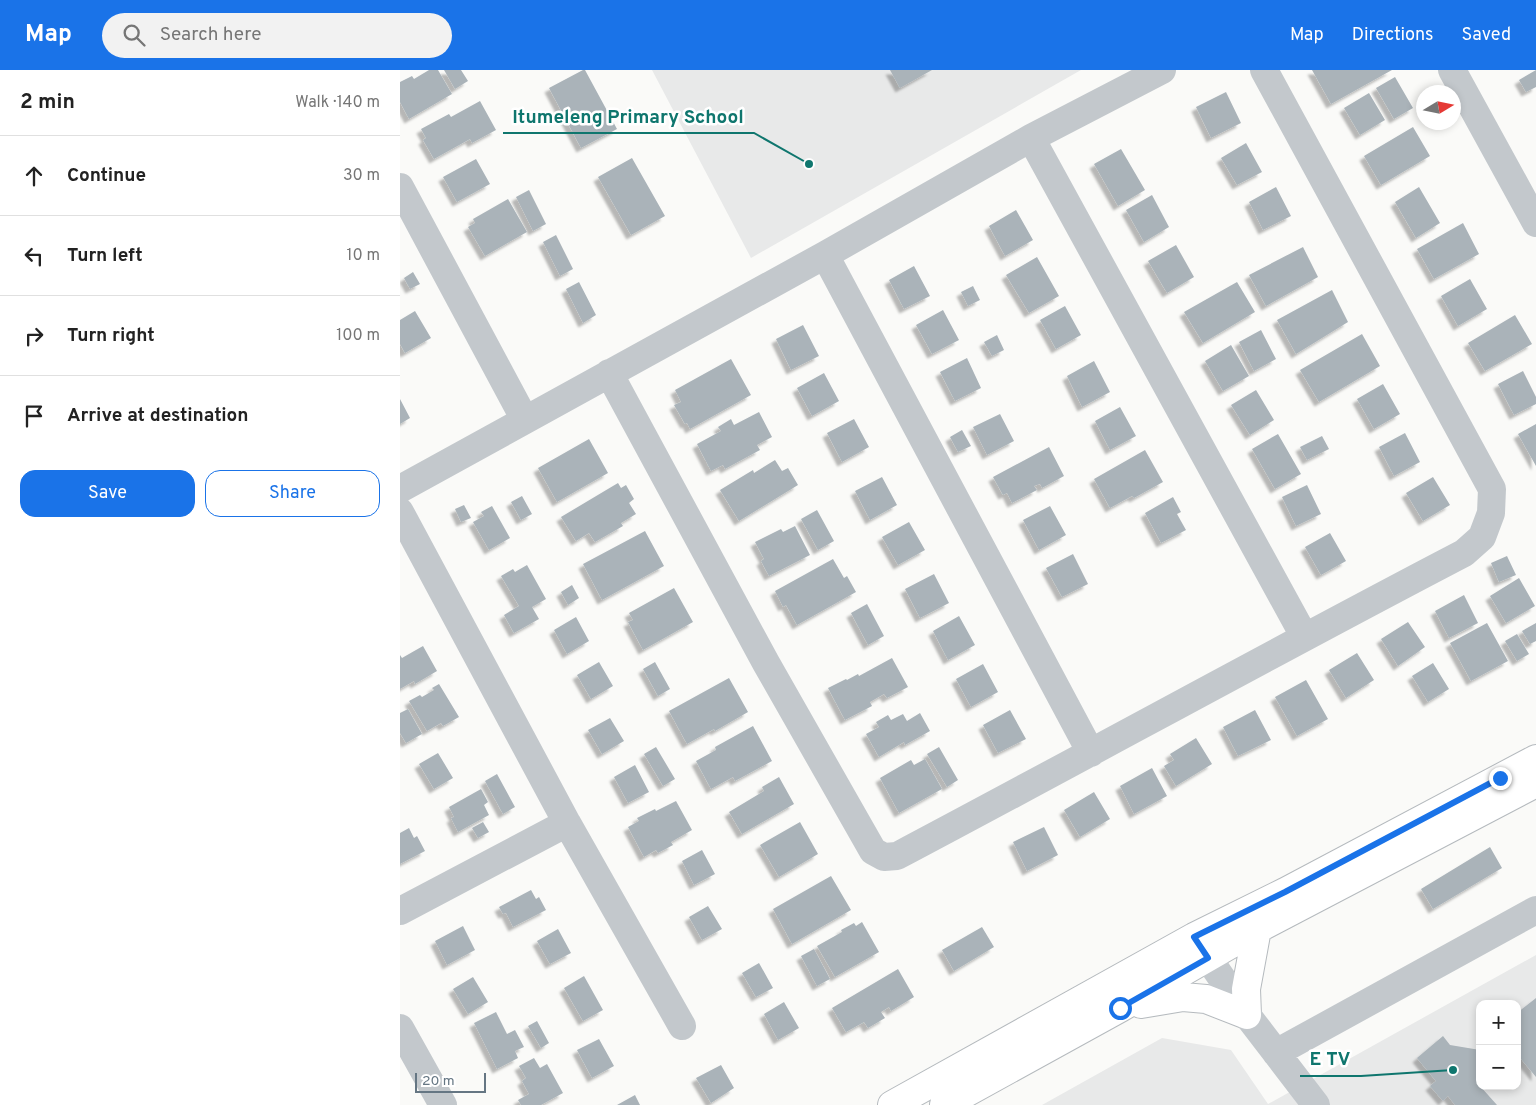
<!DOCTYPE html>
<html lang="en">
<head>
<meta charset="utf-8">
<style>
  :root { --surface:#fff; --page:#f2f2f2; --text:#222; --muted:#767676; --line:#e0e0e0; --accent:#1a73e8 }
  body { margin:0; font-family:Overpass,sans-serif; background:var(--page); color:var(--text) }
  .controls { position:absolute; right:15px; bottom:15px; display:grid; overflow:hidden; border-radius:10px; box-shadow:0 2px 8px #0003 }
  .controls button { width:45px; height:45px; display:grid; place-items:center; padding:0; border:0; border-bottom:1px solid var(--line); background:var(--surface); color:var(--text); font:25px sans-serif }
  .compass { position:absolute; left:1016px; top:15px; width:45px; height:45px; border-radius:50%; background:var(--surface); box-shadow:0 2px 8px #0003; rotate:80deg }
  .scale { position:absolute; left:15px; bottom:12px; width:71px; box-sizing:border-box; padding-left:5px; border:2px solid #657683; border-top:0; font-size:14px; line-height:18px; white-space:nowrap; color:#657683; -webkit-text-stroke:4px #fff; paint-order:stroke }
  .stop { position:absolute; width:15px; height:15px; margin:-11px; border:4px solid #1a73e8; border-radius:50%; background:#fff }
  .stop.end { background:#1a73e8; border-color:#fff; box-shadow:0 1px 5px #0008 }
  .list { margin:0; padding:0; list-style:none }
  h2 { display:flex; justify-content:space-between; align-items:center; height:65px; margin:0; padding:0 20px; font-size:21px }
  h2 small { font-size:16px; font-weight:400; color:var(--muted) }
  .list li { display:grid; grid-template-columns:32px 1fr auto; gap:15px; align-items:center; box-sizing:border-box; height:80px; padding:0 20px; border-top:1px solid var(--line) }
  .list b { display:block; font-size:19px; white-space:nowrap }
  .list em { font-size:16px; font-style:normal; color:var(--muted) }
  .actions { display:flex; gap:10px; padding:15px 20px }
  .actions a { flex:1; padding:11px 0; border:1px solid var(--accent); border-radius:15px; text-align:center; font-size:18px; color:var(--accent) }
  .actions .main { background:var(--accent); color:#fff }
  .icon { flex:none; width:28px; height:28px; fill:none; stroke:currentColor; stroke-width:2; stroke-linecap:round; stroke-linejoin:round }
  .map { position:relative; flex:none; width:1136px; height:1035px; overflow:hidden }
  header { display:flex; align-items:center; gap:30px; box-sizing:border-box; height:70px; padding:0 25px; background:var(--accent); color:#fff }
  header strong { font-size:24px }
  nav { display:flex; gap:28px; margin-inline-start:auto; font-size:18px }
  .search { width:350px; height:45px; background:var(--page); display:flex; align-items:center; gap:12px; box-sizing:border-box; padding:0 18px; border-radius:28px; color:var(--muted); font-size:19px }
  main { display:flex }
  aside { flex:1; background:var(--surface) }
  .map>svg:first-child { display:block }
</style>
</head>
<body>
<header>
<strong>Map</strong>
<div class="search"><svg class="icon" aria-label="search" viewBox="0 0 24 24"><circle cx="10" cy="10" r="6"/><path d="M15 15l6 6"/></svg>Search here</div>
<nav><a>Map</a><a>Directions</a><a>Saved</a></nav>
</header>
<main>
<aside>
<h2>2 min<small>Walk · 140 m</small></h2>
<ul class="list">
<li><svg class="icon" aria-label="ahead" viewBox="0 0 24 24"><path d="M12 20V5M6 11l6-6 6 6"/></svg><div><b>Continue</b></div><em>30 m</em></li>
<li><svg class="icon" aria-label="left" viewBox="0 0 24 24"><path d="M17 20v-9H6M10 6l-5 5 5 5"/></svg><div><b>Turn left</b></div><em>10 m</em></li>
<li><svg class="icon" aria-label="right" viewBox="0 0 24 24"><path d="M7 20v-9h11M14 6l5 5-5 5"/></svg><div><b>Turn right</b></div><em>100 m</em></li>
<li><svg class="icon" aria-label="arrive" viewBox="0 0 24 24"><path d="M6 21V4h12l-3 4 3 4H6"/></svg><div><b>Arrive at destination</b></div></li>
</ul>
<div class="actions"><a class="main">Save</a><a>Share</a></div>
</aside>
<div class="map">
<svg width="1136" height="1035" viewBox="0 0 1136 1035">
  <defs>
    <filter id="shadow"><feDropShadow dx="-4.5" dy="4.5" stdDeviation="1" flood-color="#0004"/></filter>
  </defs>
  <rect width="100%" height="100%" fill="#fafaf8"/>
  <path fill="#e8e9e9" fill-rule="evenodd" d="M252,0h429l-330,188z
    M1136,885v150h-494l120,-67 69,12 37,54zM1080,934h37v82h-37z"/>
  <path fill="#aab3b9" filter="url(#shadow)" d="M29,0h9l14,24 -43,25 -9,-17v-20l12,-6 2,3z
    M44,0h17l7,11 -13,8z
    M183,0h2l32,59 -36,19 -32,-60z
    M490,0h42l-32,18z
    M912,0h80l-61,34z
    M1136,0v17l-10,5 -7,-12z
    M995,7l18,31 -19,11 -18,-31z
    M826,22l15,31 -30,15 -15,-31z
    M969,23l16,27 -25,15 -16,-27z
    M80,31l16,29 -24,13 -2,-4 -36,20 -11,-19 3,-2 -5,-9 28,-15 2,3z
    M1013,57l17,29 -49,29 -17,-29z
    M846,73l16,29 -25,13 -16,-27z
    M721,79l24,41 -27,16 -24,-42z
    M232,88l33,58 -34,19 -33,-58z
    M76,89l14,25 -33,18 -14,-25z
    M876,117l15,29 -28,14 -14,-28z
    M1019,117l21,36 -24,15 -21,-36z
    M129,120l17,34 -13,7 -17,-34z
    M752,125l17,32 -25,15 -18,-32z
    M108,129l19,33 -42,24 -17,-29 7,-4 -2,-4z
    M616,140l17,30 -28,16 -16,-30z
    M1063,153l16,31 -45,25 -17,-30z
    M156,165l17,34 -13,7 -17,-34z
    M776,175l18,32 -27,16 -19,-32z
    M903,177l15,30 -52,29 -17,-31z
    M637,187l22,39 -30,17 -23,-38z
    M514,196l16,30 -26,13 -15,-29z
    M13,202l7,12 -10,5 -6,-11z
    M1070,209l17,30 -29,17 -17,-30z
    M179,212l17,33 -13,8 -17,-34z
    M837,212l18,30 -52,31 -19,-31z
    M573,216l7,14 -12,6 -7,-14z
    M932,220l16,32 -52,32 -19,-34z
    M665,236l16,29 -25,14 -16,-29z
    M543,240l16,30 -27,14 -16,-29z
    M15,241l16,27 -26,15 -5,-9v-24z
    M1115,245l17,29 -47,27 -17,-28z
    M403,255l16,31 -28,14 -15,-31z
    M861,260l15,29 -22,12 -15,-29z
    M962,264l18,32 -61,36 -19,-32z
    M597,265l7,15 -12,6 -8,-14z
    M831,275l18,31 -26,15 -18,-30z
    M567,288l14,30 -26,13 -15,-29z
    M331,289l20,36 -61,34 -3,-6 -2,1 -11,-19 7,-3 -6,-12z
    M694,291l16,31 -28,15 -15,-31z
    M1123,301l13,26v7l-22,11 -16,-31z
    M424,303l15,28 -27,15 -15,-28z
    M983,314l17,30 -26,15 -17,-30z
    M856,320l18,30 -24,15 -19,-30z
    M0,329l10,19 -10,6z
    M720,337l16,29 -26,14 -15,-29z
    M359,342l13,25 -15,8 3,5 -35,19 -2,-4 -12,6 -14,-27 24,-13 -3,-4 13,-8 3,6z
    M600,344l14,27 -27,14 -14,-28z
    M454,349l15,28 -27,15 -15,-29z
    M1136,354v42l-18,-32z
    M562,360l9,16 -13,6 -8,-15z
    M1005,363l15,29 -26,14 -15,-29z
    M878,364l23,40 -26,15 -23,-40z
    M922,366l7,13 -22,11 -7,-13z
    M189,369l19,34 -51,29 -19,-34z
    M649,377l15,29 -22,12 -2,-4 -6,2 3,4 -25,13 -5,-10 -4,2 -10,-18z
    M745,380l18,32 -29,16 -2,-2 -22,12 -16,-29z
    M375,390l7,11 6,-3 10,17 -59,36 -19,-31 33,-20 1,3z
    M482,407l15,28 -27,15 -15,-29z
    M1033,407l17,28 -27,16 -17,-28z
    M218,413l3,5 5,-3 8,14 -5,4 7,11 -15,9 2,3 -28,16 -6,-9 -13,8 -15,-24z
    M907,415l14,29 -25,12 -14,-29z
    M122,426l10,18 -11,6 -10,-18z
    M773,427l8,15 -4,2 9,16 -25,13 -16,-30z
    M64,435l7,13 -10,4 -6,-13z
    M92,436l18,32 -21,12 -16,-28 11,-6 -3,-4z
    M650,436l16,29 -27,15 -16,-30z
    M417,440l17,31 -16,9 -17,-31z
    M509,452l16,28 -27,15 -16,-28z
    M395,456l15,29 -41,21 -8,-15 3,-2 -9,-17 26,-13 2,3z
    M245,461l19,35 -62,34 -19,-36z
    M930,463l16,28 -25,14 -16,-28z
    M673,484l15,30 -26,13 -16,-29z
    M1107,486l9,19 -17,7 -8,-19z
    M433,489l11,19 3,-2 9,16 -59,33 -11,-20 -3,2 -8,-16z
    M127,495l19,34 -14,8 7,12 -25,14 -10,-18 15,-9 -18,-30 12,-7 2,3z
    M534,504l15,29 -29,15 -15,-29z
    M1119,508l16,28 -29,17 -16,-27z
    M172,515l7,13 -11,7 -7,-13z
    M274,518l19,34 -50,28 -15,-28 5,-2 -4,-7z
    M1064,525l14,28 -29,15 -14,-27z
    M467,534l17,32 -16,9 -17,-32z
    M559,546l16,29 -27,15 -15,-29z
    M176,547l13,24 -22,13 -13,-24z
    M1008,552l17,25 -27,19 -17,-27z
    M1087,553l21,38 -37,20 -21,-38z
    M1136,553v18l-6,3 -8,-13z
    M1117,564l12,20 -12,7 -12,-20z
    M23,576l14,25 -22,13 -1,-3 -14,8v-34l2,3z
    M957,583l17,27 -28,18 -17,-28z
    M492,588l16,29 -21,11 -3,-4 -14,8 2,4 -27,14 -17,-32 18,-9 1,1 11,-6 1,2z
    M199,592l14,24 -22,13 -14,-24z
    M255,592l15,27 -12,7 -15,-27z
    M1033,593l16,26 -21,13 -16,-26z
    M583,594l15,28 -27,15 -15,-28z
    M329,608l19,34 -33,19 -1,-2 -27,15 -18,-33z
    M906,610l22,39 -31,17 -22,-39z
    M39,614l20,33 -16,9 -2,-3 -14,8 -18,-30 11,-6 2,2 12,-7 -2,-2z
    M8,639l14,25 -16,9 -6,-10v-20z
    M610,640l16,29 -28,14 -15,-28z
    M855,640l16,30 -33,16 -15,-29z
    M520,643l10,18 -25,14 -1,-3 -25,15 -13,-23 13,-7 -3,-5 12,-7 3,5 12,-6 4,7z
    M210,648l14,23 -22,13 -14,-24z
    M353,656l19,35 -37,20 -2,-4 -22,12 -15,-28 20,-11 -1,-3z
    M796,668l16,26 -36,22 -12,-20 10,-6 -4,-6z
    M256,677l19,32 -12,7 -19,-32z
    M539,677l19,33 -11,7 -20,-33z
    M38,683l15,25 -19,11 -15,-25z
    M525,689l17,30 -43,24 -19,-35 31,-18 3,5z
    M235,695l14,27 -21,11 -14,-26z
    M752,698l15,28 -33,18 -14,-28z
    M97,704l18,33 -12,7 -18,-33z
    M379,707l15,27 -52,30 -13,-22 35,-21 -2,-4z
    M81,719l7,13 -4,3 5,10 -31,17 -7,-14 3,-1 -5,-10z
    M694,722l16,27 -30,18 -16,-27z
    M276,731l16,29 -21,12 2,3 -15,8 -2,-3 -12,7 -16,-30 11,-6 -2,-3 18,-9 1,2z
    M83,752l6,10 -11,6 -6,-10z
    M400,752l18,32 -39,23 -19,-32z
    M644,757l14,28 -31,16 -14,-29z
    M9,758l5,10 3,-2 8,15 -25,13v-31z
    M1090,777l12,21 -69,41 -12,-20z
    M302,780l13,24 -21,11 -12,-24z
    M431,806l20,34 -59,34 -19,-35z
    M131,820l5,9 3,-2 7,13 -33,17 -7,-14 -3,1 -4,-7z
    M308,836l14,23 -20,11 -13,-23z
    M462,852l17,30 -44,25 -18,-31 25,-14 -1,-2 13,-7 2,3z
    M63,856l12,24 -28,15 -12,-24z
    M582,857l12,20 -40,24 -12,-21z
    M158,859l13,24 -21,11 -13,-23z
    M414,879l16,30 -13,7 -16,-30z
    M359,893l14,25 -17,9 -14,-24z
    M498,899l16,28 -23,14 -2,-4 -8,5 4,6 -17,10 -4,-6 -18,10 -14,-24z
    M184,906l19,34 -20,11 -19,-33z
    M73,907l15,25 -20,12 -15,-25z
    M1136,928v79l-19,-23v-41z
    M384,932l15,26 -21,12 -14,-26z
    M96,942l11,22 8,-4 9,17 -9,4 3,7 -21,11 -23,-46z
    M137,951l12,22 -8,5 -13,-22z
    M1043,966l7,9 30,5v36l17,19h-42l-7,-9 -5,5 -13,-15 6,-5 -19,-23z
    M199,969l15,27 -22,12 -15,-28z
    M134,988l6,10 7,-4 16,29 -22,12h-20l-3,-5 11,-6 -7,-13 4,-3 -7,-12z
    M321,995l13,23 -23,15 -15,-25z
    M235,1025l5,10h-23z"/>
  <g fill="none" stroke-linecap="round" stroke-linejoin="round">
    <g stroke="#b5babe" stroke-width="30">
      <path id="major" d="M741,934l42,-7 23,2 41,16 -1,-26 11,-60
        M492,1035l302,-168 91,-45 251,-133
        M544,1035l176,-97 137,-79 279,-146"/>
    </g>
    <path stroke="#c3c8cc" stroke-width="28" d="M1052,0l84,153
      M631,68l273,498
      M0,117l125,233
      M425,185l266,498
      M209,303l157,290 107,188 11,6 13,-1c189,-100 377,-204 567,-303l18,-16 9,-24 1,-24 -228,-419
      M0,419l425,-234 206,-117 131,-68
      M0,442l167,311 115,203
      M0,841l167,-88
      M795,869l52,76 69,90
      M0,958l43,77
      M876,983l260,-143"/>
    <use href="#major" stroke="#fff" stroke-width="28"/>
  </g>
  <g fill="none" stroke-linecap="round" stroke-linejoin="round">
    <path stroke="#1a73e8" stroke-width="6" d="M720,938l88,-50 -14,-21 91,-45 215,-114"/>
  </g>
  <path fill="none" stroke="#0f766e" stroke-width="2" d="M409 94L354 63H103M1053 1000L961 1006H900"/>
  <g fill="#0f766e" stroke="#fff" stroke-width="2">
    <circle cx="409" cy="94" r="5"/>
    <circle cx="1053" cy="1000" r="5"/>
  </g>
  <g font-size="19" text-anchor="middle" font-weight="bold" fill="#0f766e" stroke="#fff" stroke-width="5" stroke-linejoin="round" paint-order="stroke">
    <text x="228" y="53">Itumeleng Primary School</text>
    <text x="930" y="995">E TV</text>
  </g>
</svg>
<div class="controls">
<button>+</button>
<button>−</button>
</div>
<svg class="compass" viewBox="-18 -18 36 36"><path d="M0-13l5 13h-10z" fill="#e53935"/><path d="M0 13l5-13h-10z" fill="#767676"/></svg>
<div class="scale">20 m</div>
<div class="stop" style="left:720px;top:938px"></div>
<div class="stop end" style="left:1100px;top:708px"></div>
</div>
</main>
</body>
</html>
